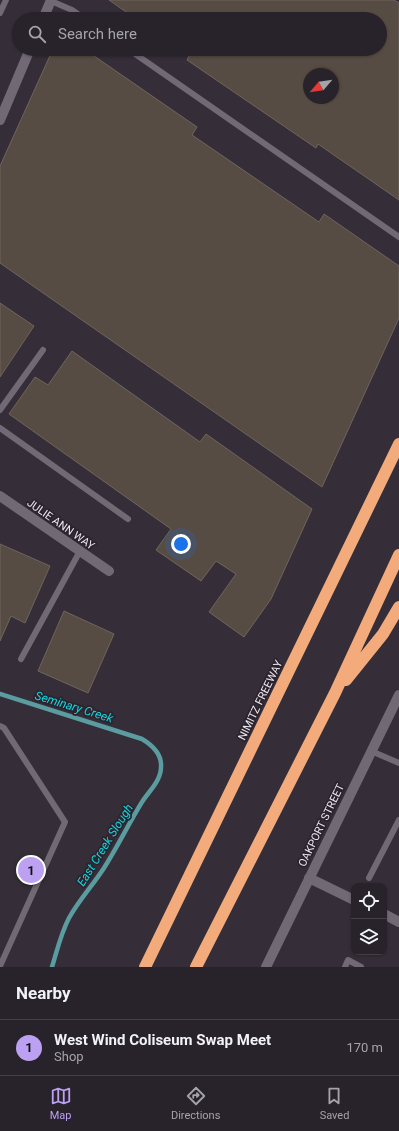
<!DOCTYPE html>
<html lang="en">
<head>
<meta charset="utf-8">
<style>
  :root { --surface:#28222a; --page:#302a32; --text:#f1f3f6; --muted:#a5a4a8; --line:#443f47; --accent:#bca0f2 }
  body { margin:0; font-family:Roboto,sans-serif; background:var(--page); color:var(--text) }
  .controls { position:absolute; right:12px; bottom:12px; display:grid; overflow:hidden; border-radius:8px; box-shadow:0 1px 3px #0004 }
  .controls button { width:36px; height:36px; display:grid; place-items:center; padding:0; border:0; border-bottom:1px solid var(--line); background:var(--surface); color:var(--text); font:20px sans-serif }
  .compass { position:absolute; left:303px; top:68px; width:36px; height:36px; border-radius:50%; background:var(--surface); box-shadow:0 1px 3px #0004; rotate:241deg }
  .you { position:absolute; left:181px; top:544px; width:14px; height:14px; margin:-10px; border:3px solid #fff; border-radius:50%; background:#1a73e8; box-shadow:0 0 0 6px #1a73e833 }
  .badge { display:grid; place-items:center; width:26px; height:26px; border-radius:50%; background:var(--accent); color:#111; font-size:13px; font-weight:700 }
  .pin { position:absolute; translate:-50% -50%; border:2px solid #fff; box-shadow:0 1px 4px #0006 }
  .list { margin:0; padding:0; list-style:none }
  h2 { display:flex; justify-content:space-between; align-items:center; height:52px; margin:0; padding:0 16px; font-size:17px }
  h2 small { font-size:13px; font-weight:400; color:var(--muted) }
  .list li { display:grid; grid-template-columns:26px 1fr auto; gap:12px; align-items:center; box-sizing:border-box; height:56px; padding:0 16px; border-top:1px solid var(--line) }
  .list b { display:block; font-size:15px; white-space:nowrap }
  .list p { margin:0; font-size:13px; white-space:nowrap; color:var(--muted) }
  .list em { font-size:13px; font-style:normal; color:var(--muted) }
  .icon { flex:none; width:22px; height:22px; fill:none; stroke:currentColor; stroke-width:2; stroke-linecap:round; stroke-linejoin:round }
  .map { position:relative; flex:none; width:399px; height:967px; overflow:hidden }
  .search { position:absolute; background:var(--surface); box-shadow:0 1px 3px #0004; left:12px; right:12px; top:12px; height:44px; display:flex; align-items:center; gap:10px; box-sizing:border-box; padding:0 14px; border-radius:22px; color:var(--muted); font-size:15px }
  .sheet { height:108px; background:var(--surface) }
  nav { display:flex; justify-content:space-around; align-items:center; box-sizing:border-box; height:56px; border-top:1px solid var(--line); background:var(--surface); font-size:11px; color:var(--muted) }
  nav a { display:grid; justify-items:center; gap:2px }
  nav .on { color:var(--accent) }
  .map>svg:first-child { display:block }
</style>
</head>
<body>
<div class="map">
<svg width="399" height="967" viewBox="0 0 399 967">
  <rect width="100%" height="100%" fill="#352e38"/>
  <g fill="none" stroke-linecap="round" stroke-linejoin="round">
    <path stroke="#5a9ca0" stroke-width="4.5" d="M0,694l142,45c10,6 20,15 19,28 0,14 -12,24 -19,35 -13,21 -24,44 -38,66 -11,17 -25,32 -35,50 -8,15 -12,33 -17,49"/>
  </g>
  <path fill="#574c44" stroke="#70655c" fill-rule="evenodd" d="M109,0h285l5,3v197l-81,-56 -2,4 -129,-88 2,-4 -10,-7h201v-30h-244zM309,74h24v24h-24z
    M53,49h31l113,78 -5,8 127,87 5,-8 75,52v52l-77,169 -322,-224v-97z
    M0,303l34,23 -34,51z
    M72,351l128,91 6,-8 106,75 -41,90 -27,38 -35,-25 27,-38 -20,-13 -15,20 -45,-31 15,-21 -162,-115 26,-37 13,8z
    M0,544l50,22 -25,57 -14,-7 -11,25z
    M64,611l50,23 -26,59 -50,-22z"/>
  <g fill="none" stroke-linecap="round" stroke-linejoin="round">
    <path stroke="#716974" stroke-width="6" d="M51,1l21,9 13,9
      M0,13l6,-13
      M128,49l271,188
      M0,410l43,-60
      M0,428l128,91
      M21,659l59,-108
      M0,726l4,2 61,94 -65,144
      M371,751l28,12
      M369,878l30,-58
      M345,967l3,-7 13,7"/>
    <path stroke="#716974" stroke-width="10" d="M0,496l109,75
      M309,878l45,22
      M384,914l15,8"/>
    <path stroke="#716974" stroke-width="10" d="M43,19l8,-19
      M0,120l30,-71
      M266,967l133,-272"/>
    <path stroke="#f3ab7b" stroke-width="12" d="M346,680l37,-46 16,-27
      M145,967l254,-523
      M196,967l139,-274 64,-138"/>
  </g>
  <g text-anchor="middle" stroke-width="3.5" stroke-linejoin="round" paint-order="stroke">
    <g font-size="11" fill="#ece8ee" stroke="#2b242e">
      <text transform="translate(61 524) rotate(35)" y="4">JULIE ANN WAY</text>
      <text transform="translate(260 700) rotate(-64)" y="4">NIMITZ FREEWAY</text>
      <text transform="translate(321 825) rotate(-64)" y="4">OAKPORT STREET</text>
    </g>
    <g font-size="12" font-style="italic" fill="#13d7de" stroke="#2b242e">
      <text transform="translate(74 707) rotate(17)" y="4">Seminary Creek</text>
      <text transform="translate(105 845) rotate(-58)" y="4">East Creek Slough</text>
    </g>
  </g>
</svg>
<div class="controls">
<button><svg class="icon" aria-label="locate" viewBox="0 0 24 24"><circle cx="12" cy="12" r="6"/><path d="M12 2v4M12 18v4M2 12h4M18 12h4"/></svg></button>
<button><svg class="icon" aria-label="layers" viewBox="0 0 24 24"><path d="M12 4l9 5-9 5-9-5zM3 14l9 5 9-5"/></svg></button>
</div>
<svg class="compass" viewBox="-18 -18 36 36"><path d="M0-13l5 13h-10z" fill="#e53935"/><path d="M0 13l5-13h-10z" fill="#a5a4a8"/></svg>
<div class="you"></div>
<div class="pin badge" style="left:31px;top:870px">1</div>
<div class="search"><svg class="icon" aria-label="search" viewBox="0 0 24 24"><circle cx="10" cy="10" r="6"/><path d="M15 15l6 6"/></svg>Search here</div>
</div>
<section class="sheet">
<h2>Nearby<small></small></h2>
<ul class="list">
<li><span class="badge">1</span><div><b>West Wind Coliseum Swap Meet</b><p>Shop</p></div><em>170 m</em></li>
</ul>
</section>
<nav>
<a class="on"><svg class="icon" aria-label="map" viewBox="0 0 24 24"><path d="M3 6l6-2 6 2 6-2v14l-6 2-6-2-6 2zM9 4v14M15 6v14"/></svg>Map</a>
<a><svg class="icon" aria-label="directions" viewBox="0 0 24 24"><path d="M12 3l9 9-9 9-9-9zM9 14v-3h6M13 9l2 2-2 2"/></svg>Directions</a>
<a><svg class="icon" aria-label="saved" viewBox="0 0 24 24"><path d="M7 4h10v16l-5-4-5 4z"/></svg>Saved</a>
</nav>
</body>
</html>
